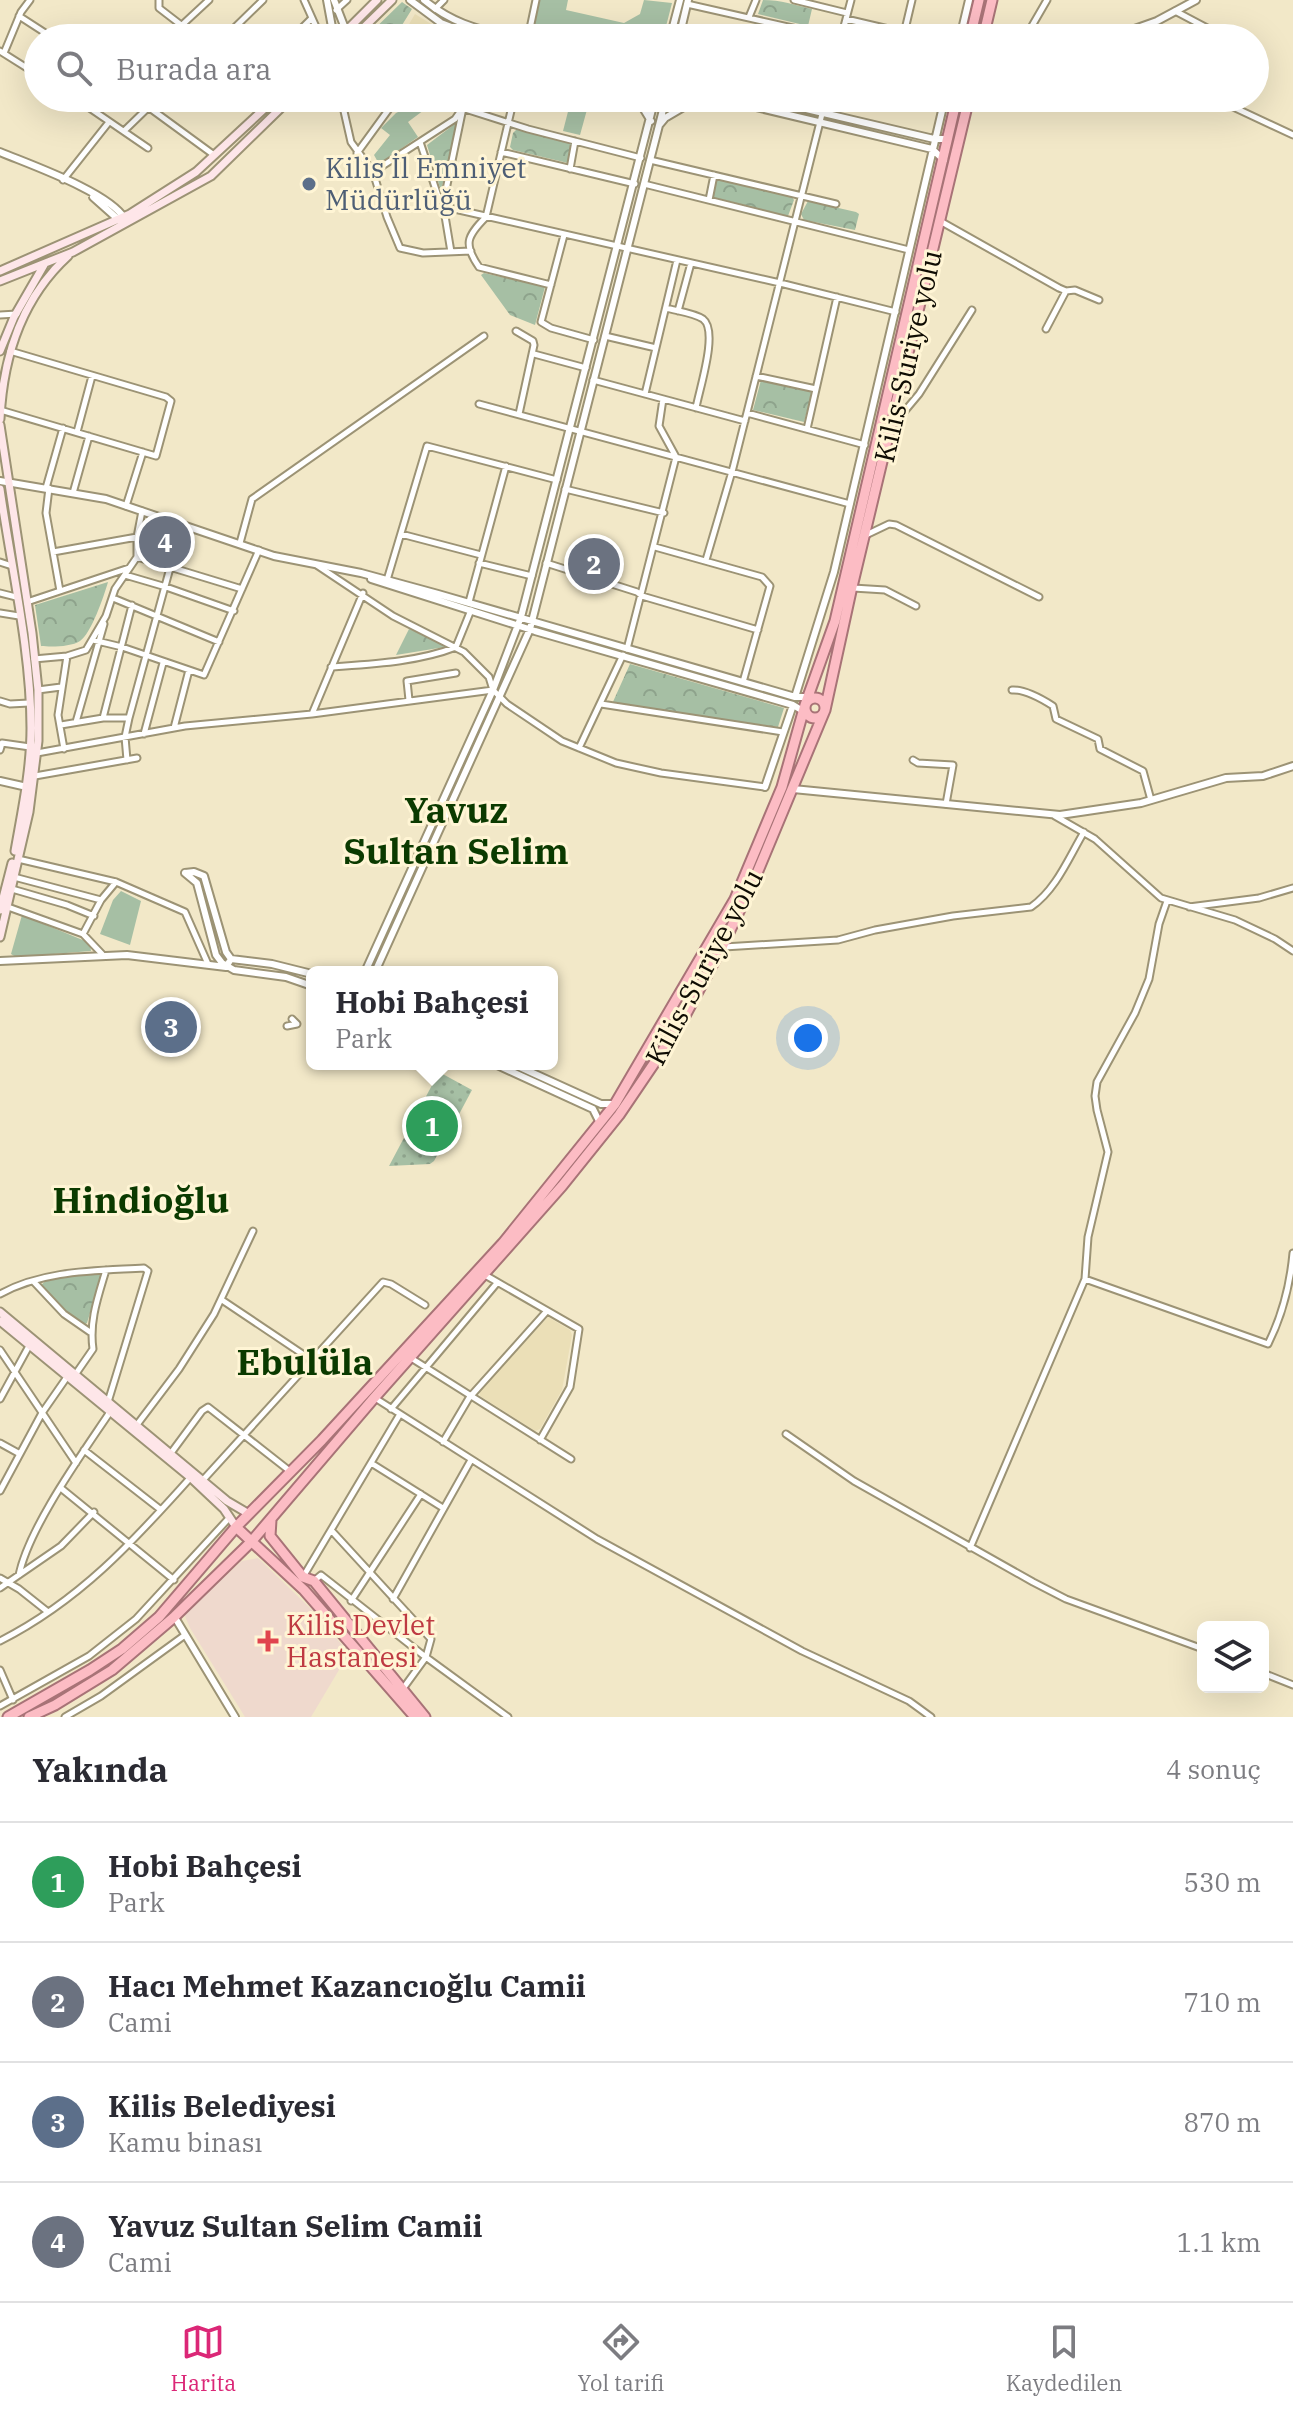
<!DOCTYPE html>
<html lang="tr">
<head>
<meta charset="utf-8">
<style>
  :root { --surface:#fff; --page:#f7f7f7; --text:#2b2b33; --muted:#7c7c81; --line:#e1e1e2; --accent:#db2777 }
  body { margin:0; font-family:"IBM Plex Serif",serif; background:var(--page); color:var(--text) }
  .controls { position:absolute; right:24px; bottom:24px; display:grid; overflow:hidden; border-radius:12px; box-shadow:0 8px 32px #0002 }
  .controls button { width:72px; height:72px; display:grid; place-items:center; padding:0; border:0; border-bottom:2px solid var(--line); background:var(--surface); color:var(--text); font:40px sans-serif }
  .you { position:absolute; left:808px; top:1038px; width:28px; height:28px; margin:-20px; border:6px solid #fff; border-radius:50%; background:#1a73e8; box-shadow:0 0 0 12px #1a73e833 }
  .badge { display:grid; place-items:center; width:52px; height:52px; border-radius:50%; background:var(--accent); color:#fff; font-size:26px; font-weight:700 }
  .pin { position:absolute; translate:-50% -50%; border:4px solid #fff; box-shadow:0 2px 8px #0006 }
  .popup { position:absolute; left:306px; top:966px; width:252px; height:104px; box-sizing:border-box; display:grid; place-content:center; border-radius:12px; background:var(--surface); filter:drop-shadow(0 2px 6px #0005); font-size:26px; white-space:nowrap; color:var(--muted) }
  .popup b { font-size:30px; color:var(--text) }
  .popup::after { content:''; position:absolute; left:50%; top:100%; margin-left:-16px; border:16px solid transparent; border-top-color:var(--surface) }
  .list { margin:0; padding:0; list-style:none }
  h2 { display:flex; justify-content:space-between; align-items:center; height:104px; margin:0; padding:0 32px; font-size:34px }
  h2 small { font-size:26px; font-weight:400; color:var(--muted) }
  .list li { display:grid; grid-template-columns:52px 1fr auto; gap:24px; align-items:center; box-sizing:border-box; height:120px; padding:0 32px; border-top:2px solid var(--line) }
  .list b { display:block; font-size:30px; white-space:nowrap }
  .list p { margin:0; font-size:26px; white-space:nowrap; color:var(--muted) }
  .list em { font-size:26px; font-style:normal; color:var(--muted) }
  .icon { flex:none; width:44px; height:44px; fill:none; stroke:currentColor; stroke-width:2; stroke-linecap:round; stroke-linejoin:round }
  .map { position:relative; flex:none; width:1293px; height:1717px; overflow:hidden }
  .search { position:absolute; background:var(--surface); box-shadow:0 8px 32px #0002; left:24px; right:24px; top:24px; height:88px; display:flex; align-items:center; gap:20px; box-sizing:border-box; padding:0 28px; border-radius:44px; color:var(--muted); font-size:30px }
  .sheet { height:584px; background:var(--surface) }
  nav { display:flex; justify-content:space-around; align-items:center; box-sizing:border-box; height:112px; border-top:2px solid var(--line); background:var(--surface); font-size:22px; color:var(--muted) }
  nav a { display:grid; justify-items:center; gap:4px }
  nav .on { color:var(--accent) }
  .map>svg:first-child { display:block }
</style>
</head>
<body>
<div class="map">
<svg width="1293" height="1717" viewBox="0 0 1293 1717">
  <defs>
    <pattern id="park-crowns" width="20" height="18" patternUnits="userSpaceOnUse" patternTransform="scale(2)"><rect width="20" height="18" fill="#a6bfa4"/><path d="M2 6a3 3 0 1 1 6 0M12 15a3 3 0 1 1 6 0" fill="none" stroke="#8ea38c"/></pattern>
    <pattern id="garden-dots" width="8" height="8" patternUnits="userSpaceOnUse" patternTransform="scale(2)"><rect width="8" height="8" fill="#a6bfa4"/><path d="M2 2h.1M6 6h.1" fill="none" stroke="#8ea38c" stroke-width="1.8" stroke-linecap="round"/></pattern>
  </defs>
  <rect width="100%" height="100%" fill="#f2e8c8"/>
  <path fill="#ebdfb7" d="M415,14l37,23 3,1h-54z
    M548,1317l22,13 2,5 -10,55 -22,39 -5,2 -55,-35 -1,-5z"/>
  <path fill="#efd9cd" d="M258,1558l53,51 38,44 -38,64h-66l-55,-89 -6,-14 58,-53z"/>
  <path fill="#a6bfa4" d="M540,0h28l-2,10 58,13 16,-9 4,-14 28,3 -9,35h-123l-8,-2z
    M427,98h7l2,3 -28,21 10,15 -39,27 -5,-9 16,-20 -9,-7 15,-15z
    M564,98h46l-8,11 -14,-3 -8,29 -17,-4 8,-31z
    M121,891l20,10 -11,44 -30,-11 13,-34z
    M22,915l68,28 1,8 -75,6 -5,-3z"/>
  <path fill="url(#park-crowns)" d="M763,0c18,0 32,5 49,9l-4,17 -50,-12z
    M402,2l10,7 -18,29h-29z
    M456,123l1,1 -16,67 -14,-46z
    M517,129l55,15 -4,19 -55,-13 -3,-3 3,-14z
    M716,179l76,18 2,3 -6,16 -76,-19z
    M808,201l48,11 3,2 -4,16 -51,-10 -3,-6z
    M484,273l61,14 -10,38 -25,-10 -29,-40z
    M761,380l51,12 -8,30 -51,-12z
    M108,582c-4,14 -17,52 -28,59 -9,6 -29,6 -39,5l-6,-41z
    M409,629l36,16v2l-49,8z
    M630,664l154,44 -6,19 -166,-23z
    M98,1272l3,5 -14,46 -3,2 -12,-8 -31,-32 7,-6z"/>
  <path fill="url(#garden-dots)" d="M439,1072l33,18 -38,71 -4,3 -41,2z"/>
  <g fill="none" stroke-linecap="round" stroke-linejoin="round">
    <g stroke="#9c9375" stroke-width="9">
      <path id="minor" d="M159,0v8l39,30
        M304,0l17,38
        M794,0l53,13
        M687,4l150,34
        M435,9l9,-9
        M336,10l11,-10
        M1175,11l51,27
        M19,16l34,22
        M749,17l7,-17
        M846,19l81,19
        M182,25l27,-25
        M224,38l39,-38
        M292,38l20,-20
        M528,38l8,-38
        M841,38l10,-38
        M903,38l9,-38
        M1025,38l22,-38
        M0,51l38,24
        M4,53l17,-41 9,-12
        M75,98l73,50
        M136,98l78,57
        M341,98l10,44 22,30 14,45 13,31 23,5 48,-2
        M443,98l13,8 72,23 113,29
        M514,98l-28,119c-19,19 -23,27 -7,50l72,18
        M1214,98l79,37
        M124,131l34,-33
        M420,142l19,57 11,9 330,75 116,29
        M501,152l134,32
        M357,153l40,-55
        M650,160l186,44
        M570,169l5,-28
        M373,172l82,-53 7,-10
        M63,180l46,-58
        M644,184l265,66
        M709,200l5,-25
        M940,221l119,67 7,3 9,-1 24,10
        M564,235l-23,87 10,6 43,12
        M451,252l-8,-48 20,-96
        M666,308c11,3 28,5 37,11 16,12 -4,71 -7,89
        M678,311l13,-48
        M0,315l17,-1
        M1046,329l20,-38
        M516,331l17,10 1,4 -15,69
        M605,336l51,12
        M534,354l52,14
        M756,376l60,13
        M593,380l152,41
        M645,394l32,-134
        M479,404l371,100
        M0,410l156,46 15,-55 -5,-4 -156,-46
        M747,413l118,32
        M893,425l26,-31 53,-84
        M807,429l30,-132
        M77,432l15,-56
        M46,488l17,-60
        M49,488l-3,25 14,78
        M565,489l99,24
        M73,493l16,-57
        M126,506l17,-54
        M401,534l80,21
        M866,535l23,-11 7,1 143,72
        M240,543l12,-44 232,-163
        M655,547l107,30 8,9 -27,96
        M53,552l84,-15
        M137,557l105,32
        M706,560l27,-92 93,-370
        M0,562l12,4
        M479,563l53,13
        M546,563l91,29 5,4 116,34
        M318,566l75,50 71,36 25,25 4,13 14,14 55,37 54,22 45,10 104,14
        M125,575l41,12 68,24
        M387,580l40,-134 130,34
        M853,588l32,2 31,16
        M0,593l16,4
        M113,598l106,44
        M27,602l102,-34
        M469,602l37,-136
        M0,613l19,3
        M93,640l29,7 82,28 55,-125
        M627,649l49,-192 -17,-31 4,-27
        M34,659l33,-3 19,-6 20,-34 9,-27 22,-32v-20l5,-26
        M331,667c41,-3 87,-5 125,-20l15,-37
        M38,690l23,-3
        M1012,690c13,-1 30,9 41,16l3,13 42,20 2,10 43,22 8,29
        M409,700l-2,-19 49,-8
        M0,701l10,3 19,-1
        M601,704l182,28
        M312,714l51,-121
        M103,718l29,-113
        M76,722l28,-98
        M61,725l42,-7h26
        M174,728l15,-58
        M144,734l19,-71
        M579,748l44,-93
        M64,749l-6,-34 9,-59
        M0,750l2,-7 28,4
        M37,753l148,-27 127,-12 181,-24
        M127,760l-2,-23 4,-19 53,-194
        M913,760l5,3 35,2 -7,39
        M35,776l102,-18
        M1055,816l40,23 66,59 74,22 40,19 18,12
        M18,859l98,23 69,30 23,52
        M14,877l87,23
        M12,889l55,16 27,11
        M8,907l75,27 19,20
        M1189,907l70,-9 34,-10
        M83,934l18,-34 15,-18
        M724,947l114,-7 37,-10 78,-14 78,-9c25,-17 38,-50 53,-75
        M287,1026l10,-2 -5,-5
        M485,1275l94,54 -9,58 -30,53
        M1085,1279l183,65c15,-30 22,-58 25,-91
        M34,1282l30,32 26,18
        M0,1294c44,-24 95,-23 144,-26l4,3 -40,131
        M222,1300l91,61
        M0,1350l76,113
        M411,1358l160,101
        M75,1375l18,-26c-4,-28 5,-52 13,-79
        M375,1398l222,141 205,112 107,50 22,16
        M0,1399l29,-53
        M391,1409l106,-126
        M136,1426l43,-57 35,-55 39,-83
        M786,1434l68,47 179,101 33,17 137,50
        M443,1442l26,-44 77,-86
        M0,1443l20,11
        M84,1450l77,60
        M171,1453l31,-42 6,-4 83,65
        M371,1463l72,45
        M203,1480l180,-198 8,2 34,21
        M62,1489l112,91
        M0,1491l42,-78 25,-36
        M331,1530l100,109 -5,18 -24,33
        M970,1548l115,-269 3,-42 20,-85 -11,-42 -2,-14 2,-14 38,-69 14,-34 10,-55 8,-23
        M19,1575c10,-48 63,-121 91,-163
        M303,1577l97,-163
        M0,1578l19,11 29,23
        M315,1580l6,-5 102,80 85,62
        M0,1588l61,-42 33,-34
        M393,1599l78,-139
        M351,1601l70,-107
        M0,1641c79,-40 133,-99 191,-164
        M0,1670l13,30
        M1263,1673l30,12
        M0,1706l89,-50 47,-37 94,-102
        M65,1717l36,-21 84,-61"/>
    </g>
    <g stroke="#9c9375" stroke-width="10">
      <path id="tertiary" d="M327,0l7,38
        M334,0l12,31
        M410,0l31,23 39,15
        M424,0c29,24 54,29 90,38
        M670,38l10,-38
        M679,38l9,-38
        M960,38l9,-38
        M1109,38l48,-17 39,-21
        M637,98l14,23
        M718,98l214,51 12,11
        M759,98l175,41h14
        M660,124l5,-6 34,-20
        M0,152c31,13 109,40 125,67
        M93,197l27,24
        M0,481l106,18 168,57 87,17 77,21 357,103h19
        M371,579l164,52 258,74 10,6
        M795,697l39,-125 111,-474
        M0,781l27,6
        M765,787l28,-82
        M793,789l267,26 81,-12 85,-25 37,-2 30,-10
        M185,873l12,10 19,72 6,8 12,7 52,7 26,9
        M185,873l9,-1 10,4 22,76 5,7 41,5 40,10
        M0,961l127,-6 99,12 5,-8
        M365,972l128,-282 28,-73 134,-519
        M375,972l155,-343 136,-531
        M495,1064l98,45 7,14
        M513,1064l88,40h14
        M174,1616l61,101"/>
    </g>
    <g stroke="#9c9375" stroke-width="11">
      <path id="secondary" d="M339,38l38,-38
        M353,38l39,-38
        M0,271l130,-57 66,-42 80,-74
        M0,281l73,-29 138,-76 80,-78
        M0,351l14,-34 30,-52
        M0,419c3,-61 21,-120 68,-163
        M0,425l32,208 6,57v51l-9,71 -29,125
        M0,489c11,77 31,162 31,239 0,42 -9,83 -16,123
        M0,910l12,-47
        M0,1312l227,189 22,13
        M0,1321l190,156 34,32 12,18"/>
    </g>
    <g stroke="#a87377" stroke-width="13">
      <path id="trunk" d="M970,38l9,-38
        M983,38l9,-38
        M805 708a10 10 0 1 1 20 0a10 10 0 1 1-20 0Z
        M271,1520l-1,16 33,41 11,4 111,136
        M236,1527l68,63 111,127
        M8,1717l82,-47 32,-21 37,-32 77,-90 86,-87 181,-197 112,-139 120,-205 47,-112 23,-82 30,-84 122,-523
        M29,1717l26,-12 57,-35 61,-52 78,-76 123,-144 188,-212 57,-71 61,-90 42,-78 33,-69 70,-168 26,-119 118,-493"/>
    </g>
    <use href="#minor" stroke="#fff" stroke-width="5"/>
    <use href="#tertiary" stroke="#fff" stroke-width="6"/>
    <use href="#secondary" stroke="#fee6e9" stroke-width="7"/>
    <use href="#trunk" stroke="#fcbcc4" stroke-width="9"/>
  </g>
  <circle fill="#5c6f8a" stroke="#fff5d5" stroke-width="3" cx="309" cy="184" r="8"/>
  <path fill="#e0444e" stroke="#fff5d5" stroke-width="3" d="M264 1629h8v8h8v8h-8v8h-8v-8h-8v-8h8z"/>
  <g text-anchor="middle" stroke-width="6" stroke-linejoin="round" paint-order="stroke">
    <g font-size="28" fill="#4e5e75" stroke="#fff5d5" text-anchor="start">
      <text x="325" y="178">Kilis İl Emniyet<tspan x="325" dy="32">Müdürlüğü</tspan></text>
    </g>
    <g font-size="28" fill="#0f0c03" stroke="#fff5d5">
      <text transform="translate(908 356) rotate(-77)" y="10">Kilis-Suriye yolu</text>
      <text transform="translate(704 967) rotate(-62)" y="10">Kilis-Suriye yolu</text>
    </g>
    <g font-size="28" fill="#be3a42" stroke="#fff5d5" text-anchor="start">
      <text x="286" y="1635">Kilis Devlet<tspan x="286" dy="32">Hastanesi</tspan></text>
    </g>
    <g font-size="36" font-weight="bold" fill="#0b3a00" stroke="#fff5d5">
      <text x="456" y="823">Yavuz<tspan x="456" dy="41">Sultan Selim</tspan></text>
      <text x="141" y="1213">Hindioğlu</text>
      <text x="305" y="1375">Ebulüla</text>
    </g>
  </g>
</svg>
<div class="controls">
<button><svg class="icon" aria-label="layers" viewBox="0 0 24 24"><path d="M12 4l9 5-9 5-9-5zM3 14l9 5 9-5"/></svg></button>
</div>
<div class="you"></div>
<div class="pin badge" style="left:432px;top:1126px;background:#2e9e5b">1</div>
<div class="popup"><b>Hobi Bahçesi</b>Park</div>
<div class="pin badge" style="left:594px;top:564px;background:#6b7280">2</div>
<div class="pin badge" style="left:171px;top:1027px;background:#5c6f8a">3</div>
<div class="pin badge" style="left:165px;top:542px;background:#6b7280">4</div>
<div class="search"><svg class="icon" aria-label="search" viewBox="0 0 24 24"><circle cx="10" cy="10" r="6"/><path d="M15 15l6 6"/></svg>Burada ara</div>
</div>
<section class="sheet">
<h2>Yakında<small>4 sonuç</small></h2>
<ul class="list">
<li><span class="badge" style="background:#2e9e5b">1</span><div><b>Hobi Bahçesi</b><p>Park</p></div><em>530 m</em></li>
<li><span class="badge" style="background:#6b7280">2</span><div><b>Hacı Mehmet Kazancıoğlu Camii</b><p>Cami</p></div><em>710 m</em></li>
<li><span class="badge" style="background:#5c6f8a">3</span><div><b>Kilis Belediyesi</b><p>Kamu binası</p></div><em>870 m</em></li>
<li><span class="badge" style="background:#6b7280">4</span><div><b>Yavuz Sultan Selim Camii</b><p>Cami</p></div><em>1.1 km</em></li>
</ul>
</section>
<nav>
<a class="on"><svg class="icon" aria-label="map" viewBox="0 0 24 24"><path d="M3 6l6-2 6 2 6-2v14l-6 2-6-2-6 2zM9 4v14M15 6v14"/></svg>Harita</a>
<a><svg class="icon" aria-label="directions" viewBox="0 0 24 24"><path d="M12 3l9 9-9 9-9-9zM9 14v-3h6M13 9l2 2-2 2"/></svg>Yol tarifi</a>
<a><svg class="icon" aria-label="saved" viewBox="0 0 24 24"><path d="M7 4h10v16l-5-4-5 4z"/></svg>Kaydedilen</a>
</nav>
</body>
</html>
